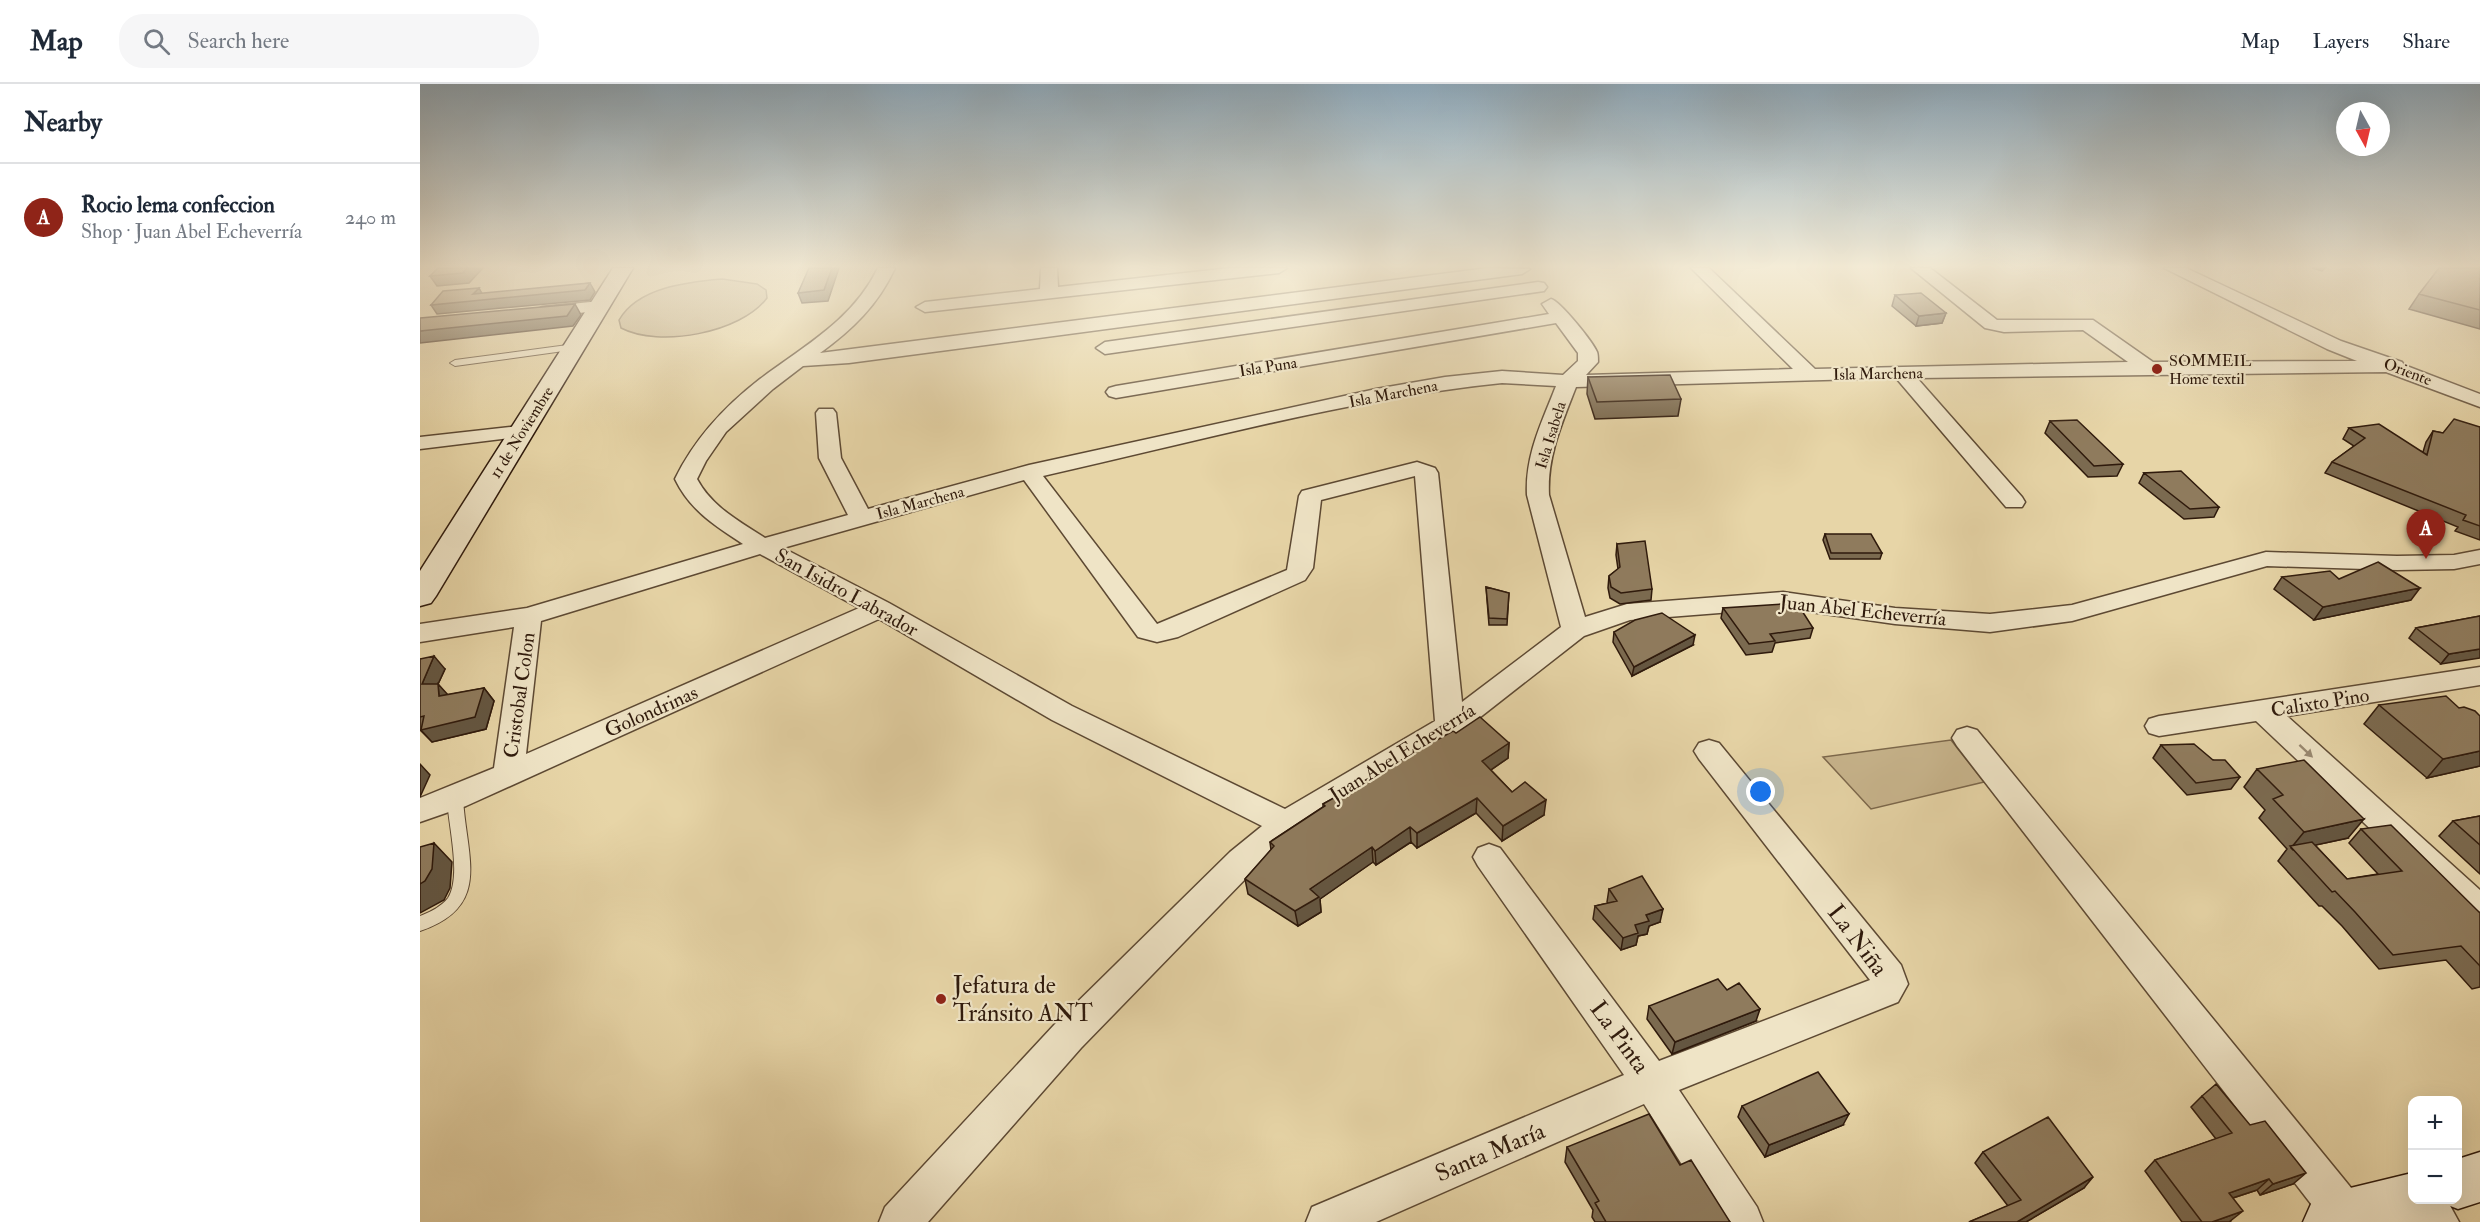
<!DOCTYPE html>
<html lang="en">
<head>
<meta charset="utf-8">
<style>
  :root { --surface:#fff; --page:#f6f6f7; --text:#1f2937; --muted:#747a83; --line:#e0e1e3; --accent:#8f2418 }
  body { margin:0; font-family:"IM FELL Double Pica",serif; background:var(--page); color:var(--text) }
  .controls { position:absolute; right:18px; bottom:18px; display:grid; overflow:hidden; border-radius:12px; box-shadow:0 6px 24px #0002 }
  .controls button { width:54px; height:54px; display:grid; place-items:center; padding:0; border:0; border-bottom:2px solid var(--line); background:var(--surface); color:var(--text); font:30px sans-serif }
  .compass { position:absolute; left:1916px; top:18px; width:54px; height:54px; border-radius:50%; background:var(--surface); box-shadow:0 6px 24px #0002; rotate:172deg }
  .you { position:absolute; left:1341px; top:708px; width:21px; height:21px; margin:-15px; border:4px solid #fff; border-radius:50%; background:#1a73e8; box-shadow:0 0 0 9px #1a73e833 }
  .badge { display:grid; place-items:center; width:39px; height:39px; border-radius:50%; background:var(--accent); color:#fff; font-size:20px; font-weight:700 }
  .pin { position:absolute; translate:-50% -50px; filter:drop-shadow(0 2px 3px #0008) }
  .pin::after { content:''; position:absolute; top:32px; width:21px; height:18px; background:inherit; clip-path:polygon(0 0,100% 0,50% 100%) }
  .list { margin:0; padding:0; list-style:none }
  h2 { display:flex; justify-content:space-between; align-items:center; height:78px; margin:0; padding:0 24px; font-size:26px }
  h2 small { font-size:20px; font-weight:400; color:var(--muted) }
  .list li { display:grid; grid-template-columns:39px 1fr auto; gap:18px; align-items:center; box-sizing:border-box; height:108px; padding:0 24px; border-top:2px solid var(--line) }
  .list b { display:block; font-size:22px; white-space:nowrap }
  .list p { margin:0; font-size:20px; white-space:nowrap; color:var(--muted) }
  .list em { font-size:20px; font-style:normal; color:var(--muted) }
  .icon { flex:none; width:33px; height:33px; fill:none; stroke:currentColor; stroke-width:2; stroke-linecap:round; stroke-linejoin:round }
  .map { position:relative; flex:none; width:2060px; height:1138px; overflow:hidden }
  header { display:flex; align-items:center; gap:36px; box-sizing:border-box; height:84px; padding:0 30px; background:var(--surface); border-bottom:2px solid var(--line) }
  header strong { font-size:28px }
  nav { display:flex; gap:33px; margin-inline-start:auto; font-size:21px }
  .search { width:420px; height:54px; background:var(--page); display:flex; align-items:center; gap:15px; box-sizing:border-box; padding:0 21px; border-radius:24px; color:var(--muted); font-size:22px }
  main { display:flex }
  aside { flex:1; background:var(--surface) }
  .map>svg:first-child { display:block }
</style>
</head>
<body>
<header>
<strong>Map</strong>
<div class="search"><svg class="icon" aria-label="search" viewBox="0 0 24 24"><circle cx="10" cy="10" r="6"/><path d="M15 15l6 6"/></svg>Search here</div>
<nav><a>Map</a><a>Layers</a><a>Share</a></nav>
</header>
<main>
<aside>
<h2>Nearby<small></small></h2>
<ul class="list">
<li><span class="badge">A</span><div><b>Rocio lema confeccion</b><p>Shop · Juan Abel Echeverría</p></div><em>240 m</em></li>
</ul>
</aside>
<div class="map">
<svg width="2060" height="1138" viewBox="0 0 2060 1138">
  <rect width="100%" height="100%" fill="#e7d5a7"/>
  <filter id="stains"><feTurbulence type="fractalNoise" baseFrequency=".00333" numOctaves="4"/><feColorMatrix values="0 0 0 0 .2 0 0 0 0 .09 0 0 0 0 .02 0 0 0 .5 -.17"/></filter>
  <radialGradient id="worn" r=".72"><stop offset=".6" stop-color="#630" stop-opacity="0"/><stop offset="1" stop-color="#630" stop-opacity=".3"/></radialGradient>
  <path fill="#c8b58d" stroke="#7c684c" stroke-width="1.5" d="M302,195l35,5 9,6 1,8c-26,35 -108,50 -146,30l-2,-8c19,-33 69,-38 103,-41z
    M1531,656l33,42 -113,27 -48,-52z"/>
  <g fill="none" stroke-linecap="round" stroke-linejoin="round">
    <g stroke="#5d4933" stroke-width="2">
      <path id="lane" d="M155,260l5,3 -2,2 -123,17 -5,-3 5,-3z
        M35,708l5,2 3,4c3,59 30,108 -43,133v-15c10,-4 21,-9 28,-18 14,-22 0,-74 -1,-100l3,-4z"/>
    </g>
    <g stroke="#5d4933" stroke-width="3">
      <path id="street" d="M458,184h17c-17,37 -43,62 -75,85l668,-85 42,1 -8,5 -673,89 -46,3 -30,23 -47,43 -20,29 -9,18c15,28 42,42 68,59l83,-23 -29,-57 -3,-45 3,-4h14l3,4 5,45 27,51 161,-44 347,-76 69,-12 57,-6 61,4 15,-14v-8l-22,-30 -440,75 -7,-2 -3,-4 3,-4 7,-2 433,-72 -7,-10 9,-5c9,2 42,43 46,53 1,2 1,8 1,10l-12,13 207,-6 -102,-101h18l106,101 313,-7 -45,-32 -79,2 -19,-4 -74,-60h19l67,52h96l60,42 204,-1 -30,-12 -163,-81h22l155,73 61,21 2,3 76,29v13l-94,-35 -469,6 105,119 3,5 -3,5h-16l-110,-129 -320,9c-14,36 -29,69 -27,108l36,122 42,-13 156,-12 112,16 95,6 82,-9 194,-53 131,4 57,-1 26,-5v14l-26,5 -57,1 -130,-4 -195,55 -82,11 -95,-8 -112,-16 -153,12 -46,16 -124,97 -163,100 -43,37 -173,178 -153,174h-49l6,-15 170,-183 175,-172 32,-26 -210,-106 -173,-101 -413,187 -46,16v-24l74,-30 20,-141 -94,15v-18l107,-16 216,-64c-29,-19 -53,-34 -68,-65 20,-41 49,-72 85,-100 44,-33 93,-59 118,-111zM1082,299l54,3c-14,36 -31,69 -29,109l34,132 -99,75 -24,-229 -3,-5 -18,-6 -115,29 -3,5 -12,74 -130,54 -114,-148c152,-34 304,-77 459,-93zM995,392l20,245 -150,88 -213,-103 -183,-103 -106,-55 241,-68 114,157 19,5 21,-5 127,-57 8,-12 8,-68zM340,470l99,54 -333,146 15,-133z
        M621,184h16l1,19 172,-19h57l-8,5 -354,39 -9,-5 9,-5 115,-13z
        M1118,198l6,1 3,4 -3,4 -439,63 -9,-6 9,-6z
        M180,217l9,5 -3,4 -64,7 -9,-5 9,-5z
        M100,342l7,2 4,4 -4,4 -107,13v-12z
        M2060,583v18l-193,31 193,174v35l-12,-4 -212,-200 -97,15 -10,-3 -4,-7 4,-7 10,-3z
        M1547,643l10,3 384,470 6,15 -3,7h-39l-368,-476 -5,-8 5,-8z
        M1289,656l10,3 182,222 7,19 -10,18 -219,88 78,117 6,15h-45l-74,-118 -268,118h-70l6,-15 312,-132 -146,-209 -5,-9 5,-9 11,-4 11,4 159,213 211,-81 -171,-221 -5,-8 5,-8z
        M1992,1099v17h35l12,22h-47l-12,-22 6,-15z"/>
    </g>
    <g stroke="#2f1a0c" stroke-width="3">
      <path id="secondary" d="M193,184h20l-197,328 -5,7 -11,3v-35z
        M2060,1068v50l-22,7 -18,-7 -1,-2h19v-41z
        M1992,1089v27h25l-7,16 -15,6h-112l8,-18 35,-15z"/>
    </g>
    <use href="#lane" fill="#efe4c6" fill-rule="evenodd"/>
    <use href="#street" fill="#efe4c6" fill-rule="evenodd"/>
    <use href="#secondary" fill="#efe4c6" fill-rule="evenodd"/>
  </g>
  <path fill="#7b6a50" stroke="#2f1a0c" stroke-width="1.5" d="M1892,184h13l-3,3z
    M2060,184v61l-71,-20 10,-15z
    M1475,211l51,18 -4,10 -26,3 -24,-20z
    M1168,293l93,22 -3,17 -83,3 -8,-25z
    M1630,337l73,43 -6,12 -29,1 -43,-44z
    M2060,343v113l-25,-9 3,-4 -133,-54 7,-11 22,-16 -11,-7 6,-11 74,24 3,-10 7,-11 10,2z
    M1724,389l75,34 -5,10 -30,2 -45,-36z
    M1405,450l57,19 -2,6h-50l-7,-19z
    M1197,460l35,45 -1,11 -31,4 -10,-6 -2,-10 1,-12 9,-7 -2,-14z
    M1862,493l129,23 -97,20 -40,-31z
    M1066,503l23,6 -2,32h-18z
    M1303,524l90,20 -3,10 -35,5 -3,9 -26,3 -25,-37z
    M2060,532l-39,48 -32,-26 7,-10z
    M1194,548l79,13 -61,31 -19,-34z
    M0,575l25,10 -7,15 9,11 37,-7 10,13 -8,28 -54,13 -12,-12z
    M1959,621l80,3 21,58 -53,12 -63,-54z
    M1036,649l53,10 -1,15 -17,12 21,22 32,23 -42,26 -26,-28 -59,35 -6,-6 -35,23 -3,-3 -53,37 1,13 -23,14 -50,-32 -3,-15 26,-29 -1,-8 53,-35v-3z
    M1741,661l52,15 27,17 -9,12 -44,6 -34,-37z
    M1837,685l91,69 -33,7 32,34 31,-5 -29,-31 12,-14 119,84v74l-8,2 -26,-29 -67,9 -37,-43 -20,-20h-3l-41,-45 9,-12 -28,-31 6,-8 -21,-23z
    M2060,732v58l-41,-38 14,-15z
    M1189,805l51,33 -11,4 -2,8 -9,2 -2,9 -15,5 -28,-31 2,-13 13,-3 -1,-1z
    M1229,922l107,15 -84,33 -25,-35z
    M1782,1012l91,88 -33,11 -3,-5 -24,8 -2,23 -2,1h-47l-37,-51 10,-11 61,-21 -25,-32z
    M1322,1022l101,19 -78,32 -27,-40z
    M1147,1063l113,18 50,57h-135l-3,-5 1,-7 -28,-48z
    M1563,1068l101,36 -58,34h-57l39,-16 -33,-43z"/>
  <path fill="#645641" stroke="#2f1a0c" stroke-width="1.5" d="M47,184h16l-14,15 -32,3 -7,-10z
    M412,184h7l-11,33 -26,2 -4,-10z
    M170,199l5,9 -5,8 -153,14 -6,-9 42,-11 6,-6 5,9z
    M155,220l6,11 -8,11 -153,17v-12z
    M1526,229l-4,10 -26,3 3,-10z
    M2000,504l-9,12 -97,20 9,-13z
    M1275,551l-2,10 -61,31 2,-9z
    M2060,565v9l-39,6 8,-10z
    M14,572l11,13 -13,28 -10,-13z
    M18,600l11,12h-10z
    M64,604l10,13 -8,28 -54,13 -11,-12z
    M1089,659l-1,15 -26,18v-15z
    M2060,667v15l-53,12 16,-19z
    M0,680l10,11 -10,22z
    M1057,714l-1,15 -59,35v-15z
    M1126,716l-2,15 -42,26 1,-15z
    M1944,735l-16,19 -55,12 -2,-2 13,-16z
    M990,743l1,15 -35,23 -1,-14z
    M14,759l18,19 -2,26 -6,12 -24,13v-29z
    M952,763l1,15 -53,37 1,13 -23,14 -3,-15 15,-22z
    M1243,825l-3,13 -11,4 -2,8 -9,2 -2,9 -15,5 2,-12 12,-13 11,-10z
    M1340,925l-4,12 -84,33 3,-12z
    M1429,1030l-6,11 -78,32 4,-12z
    M1886,1089l-13,11 -33,11 13,-11z
    M1673,1093l-9,11 -58,34h-9z
    M1849,1095l-12,11 -40,13 12,-10z
    M1823,1127l-14,11h-17z"/>
  <path fill="#8f7b5d" stroke="#2f1a0c" stroke-width="1.5" d="M18,184h29l-4,5 -33,3z
    M389,184h23l-8,22 -26,3z
    M2019,184h41v42l-61,-16z
    M170,199l-5,7 -154,15 12,-14 36,-3 -6,6z
    M1501,209l25,20 -27,3 -24,-21z
    M155,220l-8,12 -147,15v-13z
    M1250,291l11,24 -84,3 -9,-25z
    M2034,335l26,8v99l-17,-6 3,-5 -134,-53 33,-24 -16,-10 30,-4 48,31 6,-24 10,2z
    M1657,336l46,44 -29,2 -44,-45z
    M1761,387l38,36 -29,2 -46,-36z
    M1405,450h46l11,19h-51z
    M1225,457l7,48 -31,4 -10,-6 -2,-11 11,-9 -3,-23z
    M1958,478l42,26 -97,19 -41,-30 48,-6 9,8z
    M1066,503l23,6 -2,26 -18,-1z
    M1377,519l16,25 -43,6 5,7 -26,3 -26,-36z
    M1242,529l33,22 -61,32 -20,-35 21,-12z
    M2060,532v33l-31,5 -33,-26z
    M14,572l-12,28h16l1,12 45,-8 -9,29 -54,13 3,-14 -4,1v-58z
    M2026,612l13,12 5,-1 11,4 5,5v35l-37,8 -64,-54z
    M1060,633l29,26 -27,18 30,31 13,-10 21,18 -43,26 -26,-28 -60,35 -7,-6 -35,24 -3,-4 -62,42 9,8 -24,14 -50,-32 29,-33 -4,-4 55,-36 -2,-2 130,-73 3,2z
    M1774,660l19,16h12l15,17 -44,6 -35,-38z
    M1884,676l60,59 -60,13 -31,-33 10,-4 -26,-26z
    M2060,732v29l-27,-24z
    M1971,741l89,88v53l-19,-20 -68,9 -38,-43 -20,-21 -3,1 -42,-46 22,-4 35,37 55,-8 -41,-42z
    M14,759l-2,26 -7,12 -5,3v-37z
    M1222,792l21,33 -17,6 3,6 -14,4 3,8 -15,5 -28,-32 22,-5 -8,-12z
    M1298,895l9,11 12,-7 21,26 -85,33 -26,-36z
    M1398,988l31,42 -80,31 -27,-39z
    M1796,1000l34,41 15,-4 41,52 -33,11 -4,-5 -40,14 14,18 -31,11h-10l-47,-62 77,-27 -30,-37z
    M1229,1030l31,51 11,-5 39,62h-124l-11,-19 4,-2 -32,-54z
    M1628,1033l45,60 -76,45h-48l52,-22 -38,-48z"/>
  <defs><path id="oneway-solid" d="M-6-.8H1V-3.2L6.5 0L1 3.2V.8H-6Z" transform="scale(1.5)"/></defs>
  <use fill="#998972" href="#oneway-solid" transform="translate(1886 667) rotate(43)"/>
  <linearGradient id="sky" x2="0" y2="1"><stop stop-color="#8ea8b9"/><stop offset="0.53" stop-color="#f4ecd7"/><stop offset="1" stop-color="#f4ecd7" stop-opacity="0"/></linearGradient>
  <rect width="2060" height="344" fill="url(#sky)"/>
  <g fill="#8f2418" stroke="#efe4c6" stroke-width="2">
    <circle cx="1737" cy="285" r="6"/>
    <circle cx="521" cy="915" r="6"/>
  </g>
  <g text-anchor="middle" stroke-width="4.5" stroke-linejoin="round" paint-order="stroke">
    <g font-size="16" fill="#2f1a0c" stroke="#efe4c6" text-anchor="start">
      <text x="1749" y="282">SOMMEIL<tspan x="1749" dy="18">Home textil</tspan></text>
    </g>
    <g font-size="16" fill="#2f1a0c" stroke="#efe4c6">
      <text transform="translate(848 282) rotate(-9)" y="6">Isla Puna</text>
      <text transform="translate(1988 287) rotate(21)" y="6">Oriente</text>
      <text transform="translate(1458 289) rotate(-1)" y="6">Isla Marchena</text>
      <text transform="translate(973 309) rotate(-11)" y="6">Isla Marchena</text>
      <text transform="translate(101 348) rotate(-58)" y="6">11 de Noviembre</text>
      <text transform="translate(1130 351) rotate(-73)" y="6">Isla Isabela</text>
      <text transform="translate(500 418) rotate(-15)" y="6">Isla Marchena</text>
    </g>
    <g font-size="20" fill="#2f1a0c" stroke="#efe4c6">
      <text transform="translate(427 508) rotate(29)" y="7">San Isidro Labrador</text>
      <text transform="translate(1443 526) rotate(6)" y="7">Juan Abel Echeverría</text>
      <text transform="translate(99 611) rotate(-82)" y="7">Cristobal Colon</text>
      <text transform="translate(1900 618) rotate(-9)" y="7">Calixto Pino</text>
      <text transform="translate(231 627) rotate(-24)" y="7">Golondrinas</text>
      <text transform="translate(982 668) rotate(-32)" y="7">Juan Abel Echeverría</text>
    </g>
    <g font-size="24" fill="#2f1a0c" stroke="#efe4c6">
      <text transform="translate(1438 856) rotate(53)" y="8">La Niña</text>
      <text transform="translate(1200 953) rotate(54)" y="8">La Pinta</text>
      <text transform="translate(1070 1068) rotate(-23)" y="8">Santa María</text>
    </g>
    <g font-size="24" fill="#2f1a0c" stroke="#efe4c6" text-anchor="start">
      <text x="533" y="909">Jefatura de<tspan x="533" dy="28">Tránsito ANT</tspan></text>
    </g>
  </g>
  <rect width="100%" height="100%" filter="url(#stains)"/>
  <rect width="100%" height="100%" fill="url(#worn)"/>
</svg>
<div class="controls">
<button>+</button>
<button>−</button>
</div>
<svg class="compass" viewBox="-18 -18 36 36"><path d="M0-13l5 13h-10z" fill="#e53935"/><path d="M0 13l5-13h-10z" fill="#747a83"/></svg>
<div class="you"></div>
<div class="pin badge" style="left:2006px;top:475px">A</div>
</div>
</main>
</body>
</html>
